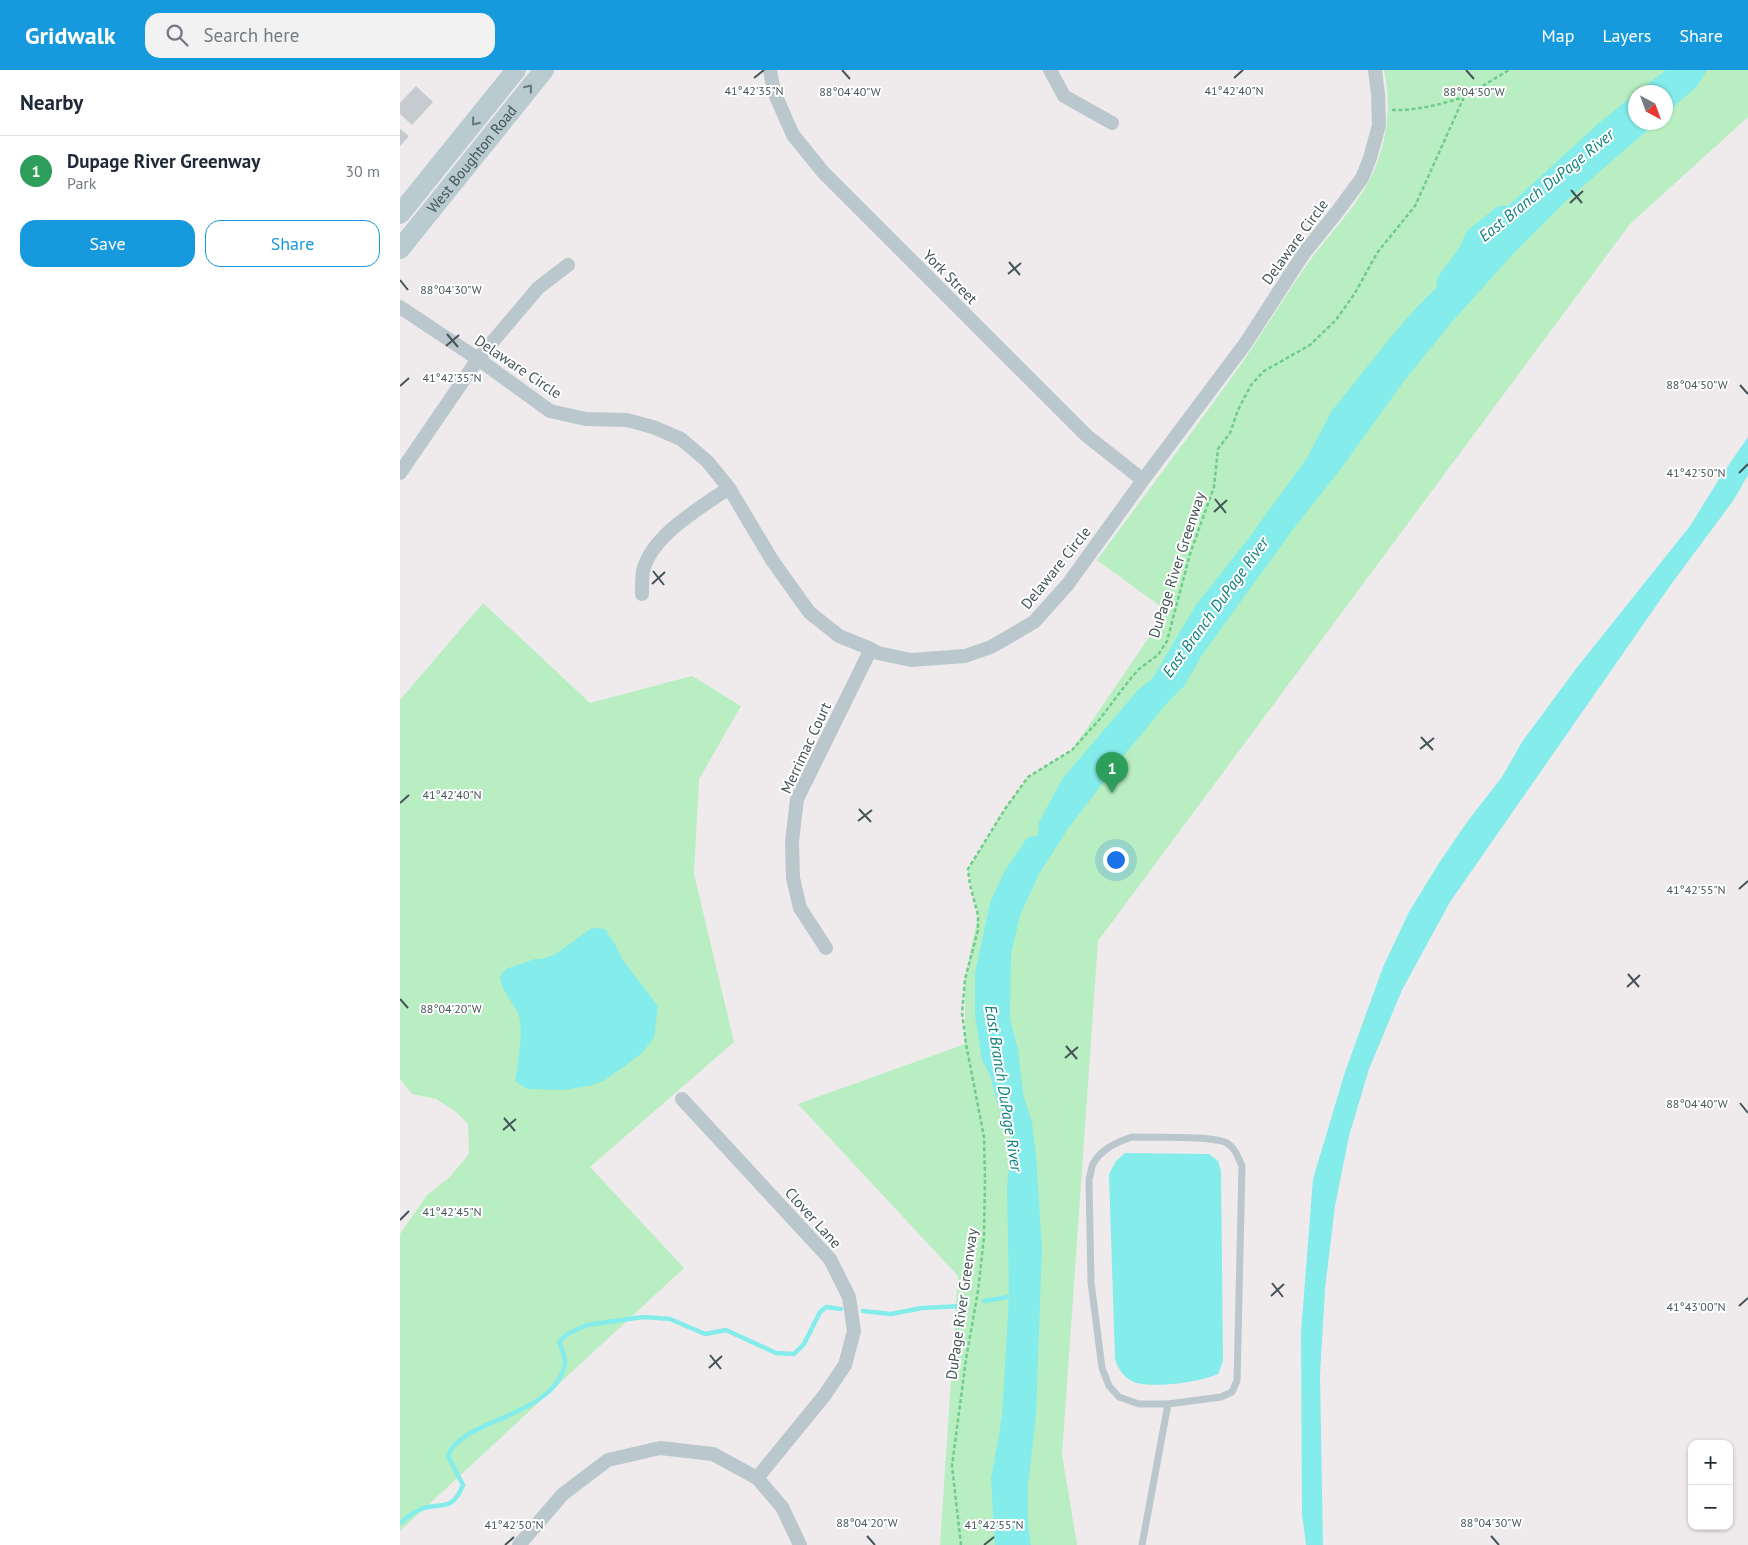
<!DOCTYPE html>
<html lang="en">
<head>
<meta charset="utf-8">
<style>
  :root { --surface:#fff; --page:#f2f2f3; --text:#1f2937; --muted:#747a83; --line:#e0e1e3; --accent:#179add }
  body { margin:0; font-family:"PT Sans",sans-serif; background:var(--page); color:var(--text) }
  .controls { position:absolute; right:15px; bottom:15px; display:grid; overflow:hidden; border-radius:10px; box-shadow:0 1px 4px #0004 }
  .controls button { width:45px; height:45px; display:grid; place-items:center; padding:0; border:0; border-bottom:1px solid var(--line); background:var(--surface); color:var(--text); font:25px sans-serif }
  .compass { position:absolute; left:1228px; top:15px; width:45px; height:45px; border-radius:50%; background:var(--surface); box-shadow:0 1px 4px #0004; rotate:139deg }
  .you { position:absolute; left:715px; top:789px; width:18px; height:18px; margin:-12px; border:4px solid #fff; border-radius:50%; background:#1a73e8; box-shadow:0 0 0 8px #1a73e833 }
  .badge { display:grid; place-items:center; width:32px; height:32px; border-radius:50%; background:var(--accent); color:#fff; font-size:16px; font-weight:700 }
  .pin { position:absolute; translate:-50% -41px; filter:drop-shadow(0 1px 2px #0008) }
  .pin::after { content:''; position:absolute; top:26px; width:18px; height:15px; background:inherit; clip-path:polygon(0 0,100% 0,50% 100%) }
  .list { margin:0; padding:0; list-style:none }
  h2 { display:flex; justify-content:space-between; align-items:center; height:65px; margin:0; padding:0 20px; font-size:21px }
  h2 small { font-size:16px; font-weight:400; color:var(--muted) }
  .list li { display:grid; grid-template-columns:32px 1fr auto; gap:15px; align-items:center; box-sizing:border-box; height:70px; padding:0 20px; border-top:1px solid var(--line) }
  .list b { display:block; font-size:19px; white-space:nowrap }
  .list p { margin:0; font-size:16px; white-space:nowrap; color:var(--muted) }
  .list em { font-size:16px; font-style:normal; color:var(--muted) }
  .actions { display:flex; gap:10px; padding:15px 20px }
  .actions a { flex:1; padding:11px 0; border:1px solid var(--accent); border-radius:15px; text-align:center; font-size:18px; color:var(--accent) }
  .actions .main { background:var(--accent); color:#fff }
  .icon { flex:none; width:28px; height:28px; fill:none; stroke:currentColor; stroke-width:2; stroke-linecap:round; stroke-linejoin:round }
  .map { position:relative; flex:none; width:1348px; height:1475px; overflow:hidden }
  header { display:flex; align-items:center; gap:30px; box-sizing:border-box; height:70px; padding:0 25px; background:var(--accent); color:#fff }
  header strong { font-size:24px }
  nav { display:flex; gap:28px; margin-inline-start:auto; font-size:18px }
  .search { width:350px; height:45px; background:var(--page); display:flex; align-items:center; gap:12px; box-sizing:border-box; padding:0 18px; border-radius:15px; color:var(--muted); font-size:19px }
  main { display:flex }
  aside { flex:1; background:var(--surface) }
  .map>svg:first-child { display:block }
</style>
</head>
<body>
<header>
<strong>Gridwalk</strong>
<div class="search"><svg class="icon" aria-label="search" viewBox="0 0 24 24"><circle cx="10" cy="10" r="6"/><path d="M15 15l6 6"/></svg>Search here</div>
<nav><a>Map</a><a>Layers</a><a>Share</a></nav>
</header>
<main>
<aside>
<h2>Nearby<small></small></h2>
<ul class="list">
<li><span class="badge" style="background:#2e9e5b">1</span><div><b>Dupage River Greenway</b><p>Park</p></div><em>30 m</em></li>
</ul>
<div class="actions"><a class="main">Save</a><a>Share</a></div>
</aside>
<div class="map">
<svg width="1348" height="1475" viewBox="0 0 1348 1475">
  <rect width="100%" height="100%" fill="#efebec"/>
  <path fill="#b8eec1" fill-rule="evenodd" d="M984,0h364v47l-118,107 -532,717 -36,514 15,90h-137l18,-269 -160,-172 167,-60v-65l13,-64 -10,-46 37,-60 23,-32 44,-27 95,-139 -70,-51c47,-64 94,-126 140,-190 24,-34 45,-70 69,-104 24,-34 57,-64 71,-103 11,-28 14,-63 7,-93zM1236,22h30v30h-30z
    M83,533l107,100 102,-27 49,30 -42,73 -5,95 40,168 -144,125 94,101 -284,263v-297l27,-39 22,-17 20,-24 -1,-30 -13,-13 -19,-12 -24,-5 -12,-15v-379z"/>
  <path fill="#84ecea" d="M1266,0h41l-10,16 -31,28v-22h-29z
    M1235,24l1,28 20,1 -89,77 -54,54 -62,69 -47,58 -64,89 -46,58 -92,127 -17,30 -17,17 -46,56 -55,72 -28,44 -19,41 -9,40 -1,63 8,32 5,44 9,28 4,33 6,93 -6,167 -8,69v43l3,18h-36l-4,-66 11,-62 7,-121 -2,-110 6,-56 -16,-28 -7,-27 -8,-15 -7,-45v-42l15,-70 14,-31 23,-34 11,-3 1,-13 24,-44 75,-88 14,-11 44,-74 52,-66 59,-81 24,-46 59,-74 26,-30 53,-52 8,-17 28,-30 94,-86z
    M1348,367v38l-15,26 -61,82 -222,319 -48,88 -33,79 -20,67 -14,70 -10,83 -5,86 3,170h-17l-4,-31 -1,-182 12,-153 32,-107 38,-105 26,-55 30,-49 28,-41 35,-45 20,-35 53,-72 115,-144 31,-50z
    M192,858l13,1 10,15 7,15 36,47 -4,32 -13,16 -36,26 -12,5 -29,5 -37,-1 -12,-8c3,-19 10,-54 2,-70 -7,-13 -16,-21 -17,-35l6,-7 29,-10h6l13,-4z
    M725,1083l84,1 9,7 3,10 2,190 -5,13c-17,8 -66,15 -84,8 -10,-4 -16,-13 -19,-23l-6,-185 7,-13z"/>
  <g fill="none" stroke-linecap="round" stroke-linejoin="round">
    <path stroke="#84ecea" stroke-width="4.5" d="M584,1231l31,-5
      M463,1241l28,3 31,-6 40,-2
      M0,1453c6,-4 13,-11 21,-14 22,-7 31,3 42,-24l-15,-29c12,-36 102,-39 116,-88 3,-8 -2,-18 -5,-26l8,-8 20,-9 56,-8 27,2 35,15 21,-4 50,23 18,1 10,-10 16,-32 6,-5 15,2"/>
    <path stroke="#84ecea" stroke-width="25" d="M1049,213l20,-27 8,-17 26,-21"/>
  </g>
  <path fill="#c5cbcf" d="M16,16l17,16 -21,23 -12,-11v-11z
    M0,59l9,7 -9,10z"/>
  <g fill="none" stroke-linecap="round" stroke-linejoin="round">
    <path stroke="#70cc8a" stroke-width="2.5" stroke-dasharray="4 2.5" stroke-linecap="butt" d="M992,40c24,1 50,-6 72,-13
      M561,1475l-9,-79 14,-107 12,-68 6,-54 1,-57 -1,-43 -18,-93 -4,-31 3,-34 13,-49v-15l-8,-30 -2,-16 37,-60 23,-32 44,-27 27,-30 32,-42 8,-9 19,-14 9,-14 23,-87 24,-67 4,-38 12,-16 8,-23 13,-25 13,-14 46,-26 26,-25 19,-27 22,-40 38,-47 49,-109 45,-27"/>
    <path stroke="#bac7cc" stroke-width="7" d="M732,1067c19,1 81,-2 95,6 8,5 11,14 15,23l-5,215 -5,11 -11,5 -53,7h-29l-20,-7 -10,-11 -7,-18 -11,-86 -2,-103c2,-5 2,-11 4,-15 8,-15 24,-22 39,-27z
      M742,1475l26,-141"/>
    <path stroke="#bac7cc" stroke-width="14" d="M370,0l4,22 19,43 30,37 264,264 56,44
      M650,0l14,26 48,27
      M0,237l78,52 72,52 36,8 41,1 26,7 28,12 26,22 22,27 43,72 37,52 30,24 32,13 7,4 33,7 54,-4 26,-9 43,-25 34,-38 75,-104 102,-136 59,-91 33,-41 25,-34 8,-20 9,-33 -1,-31 -3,-24
      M0,403l78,-114 60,-71 30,-23
      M242,524c0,-7 0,-16 1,-23 9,-36 57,-63 86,-83
      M426,878l-26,-40 -7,-30 -1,-36 5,-43 74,-150
      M282,1029l148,160 19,38 5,34 -9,34 -21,31 -67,82
      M119,1475l44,-51 45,-34 52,-12 53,6 44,24 25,29 18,38"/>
    <g stroke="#b9cad1" stroke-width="20">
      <path d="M0,144l116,-144"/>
      <path id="s1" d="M0,179l144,-179"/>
    </g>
  </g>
  <defs><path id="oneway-chevron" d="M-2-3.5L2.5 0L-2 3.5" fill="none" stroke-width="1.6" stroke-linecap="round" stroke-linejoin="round" transform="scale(1.25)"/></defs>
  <g stroke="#67777d">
    <use href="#oneway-chevron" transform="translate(129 18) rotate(-51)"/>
    <use href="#oneway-chevron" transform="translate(75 52) rotate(129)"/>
  </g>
  <path fill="none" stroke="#445459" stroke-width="2" d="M442,0l8,9M1066,0l8,9M354,8l10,-8M834,8l9,-8M1171,120l11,13M1170,133l13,-12M609,192l11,13M608,204l13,-11M0,210l8,10M47,264l11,13M46,276l13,-11M1340,315l8,9M0,316l9,-8M1339,403l9,-9M815,429l11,14M814,442l13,-12M253,501l11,14M252,514l13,-12M1021,667l12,13M1020,679l14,-11M0,733l9,-8M459,739l12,13M458,751l14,-11M1339,819l9,-8M1228,904l11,13M1227,917l13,-12M0,929l8,9M666,976l11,13M665,988l13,-11M1340,1033l8,10M104,1048l11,13M103,1060l13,-11M0,1150l9,-9M872,1213l11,14M871,1226l13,-12M1339,1236l9,-8M310,1285l11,14M309,1298l13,-12M467,1466l8,9M1091,1466l8,9M105,1475l9,-8M584,1475l10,-8"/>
  <g text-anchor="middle" stroke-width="4" stroke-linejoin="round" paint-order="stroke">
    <g font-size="15" fill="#445459" stroke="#fff">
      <text dy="5" stroke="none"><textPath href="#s1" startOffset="115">West Boughton Road</textPath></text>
      <text transform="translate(895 172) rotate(-54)" y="5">Delaware Circle</text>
      <text transform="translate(550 207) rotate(45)" y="5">York Street</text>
      <text transform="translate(118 297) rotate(34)" y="5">Delaware Circle</text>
      <text transform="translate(777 495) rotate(-72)" y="5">DuPage River Greenway</text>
      <text transform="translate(656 498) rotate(-51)" y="5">Delaware Circle</text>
      <text transform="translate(406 678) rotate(-65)" y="5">Merrimac Court</text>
      <text transform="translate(413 1148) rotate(48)" y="5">Clover Lane</text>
      <text transform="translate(562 1234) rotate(-82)" y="5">DuPage River Greenway</text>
    </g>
    <g font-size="16" font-style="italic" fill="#0c807e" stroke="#fff">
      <text transform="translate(1146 115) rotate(-39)" y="6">East Branch DuPage River</text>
      <text transform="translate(815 537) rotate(-54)" y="6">East Branch DuPage River</text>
      <text transform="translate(604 1018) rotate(81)" y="6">East Branch DuPage River</text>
    </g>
  </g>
  <g font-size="12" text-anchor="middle" fill="#445459" stroke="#fff" stroke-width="4" stroke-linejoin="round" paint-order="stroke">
    <text x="354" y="25">41°42'35"N</text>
    <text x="834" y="25">41°42'40"N</text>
    <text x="450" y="26">88°04'40"W</text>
    <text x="1074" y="26">88°04'50"W</text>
    <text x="51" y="224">88°04'30"W</text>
    <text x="52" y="312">41°42'35"N</text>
    <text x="1297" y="319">88°04'50"W</text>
    <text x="1296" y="407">41°42'50"N</text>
    <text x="52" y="729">41°42'40"N</text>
    <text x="1296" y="824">41°42'55"N</text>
    <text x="51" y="943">88°04'20"W</text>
    <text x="1297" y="1038">88°04'40"W</text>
    <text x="52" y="1146">41°42'45"N</text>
    <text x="1296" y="1241">41°43'00"N</text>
    <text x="467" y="1457">88°04'20"W</text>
    <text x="1091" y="1457">88°04'30"W</text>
    <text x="114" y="1459">41°42'50"N</text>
    <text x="594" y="1459">41°42'55"N</text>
  </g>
</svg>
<div class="controls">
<button>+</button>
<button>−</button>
</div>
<svg class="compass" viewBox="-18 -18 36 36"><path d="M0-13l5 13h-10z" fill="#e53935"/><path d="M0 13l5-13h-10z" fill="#747a83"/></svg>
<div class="you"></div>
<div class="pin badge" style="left:712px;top:723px;background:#2e9e5b">1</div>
</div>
</main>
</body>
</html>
